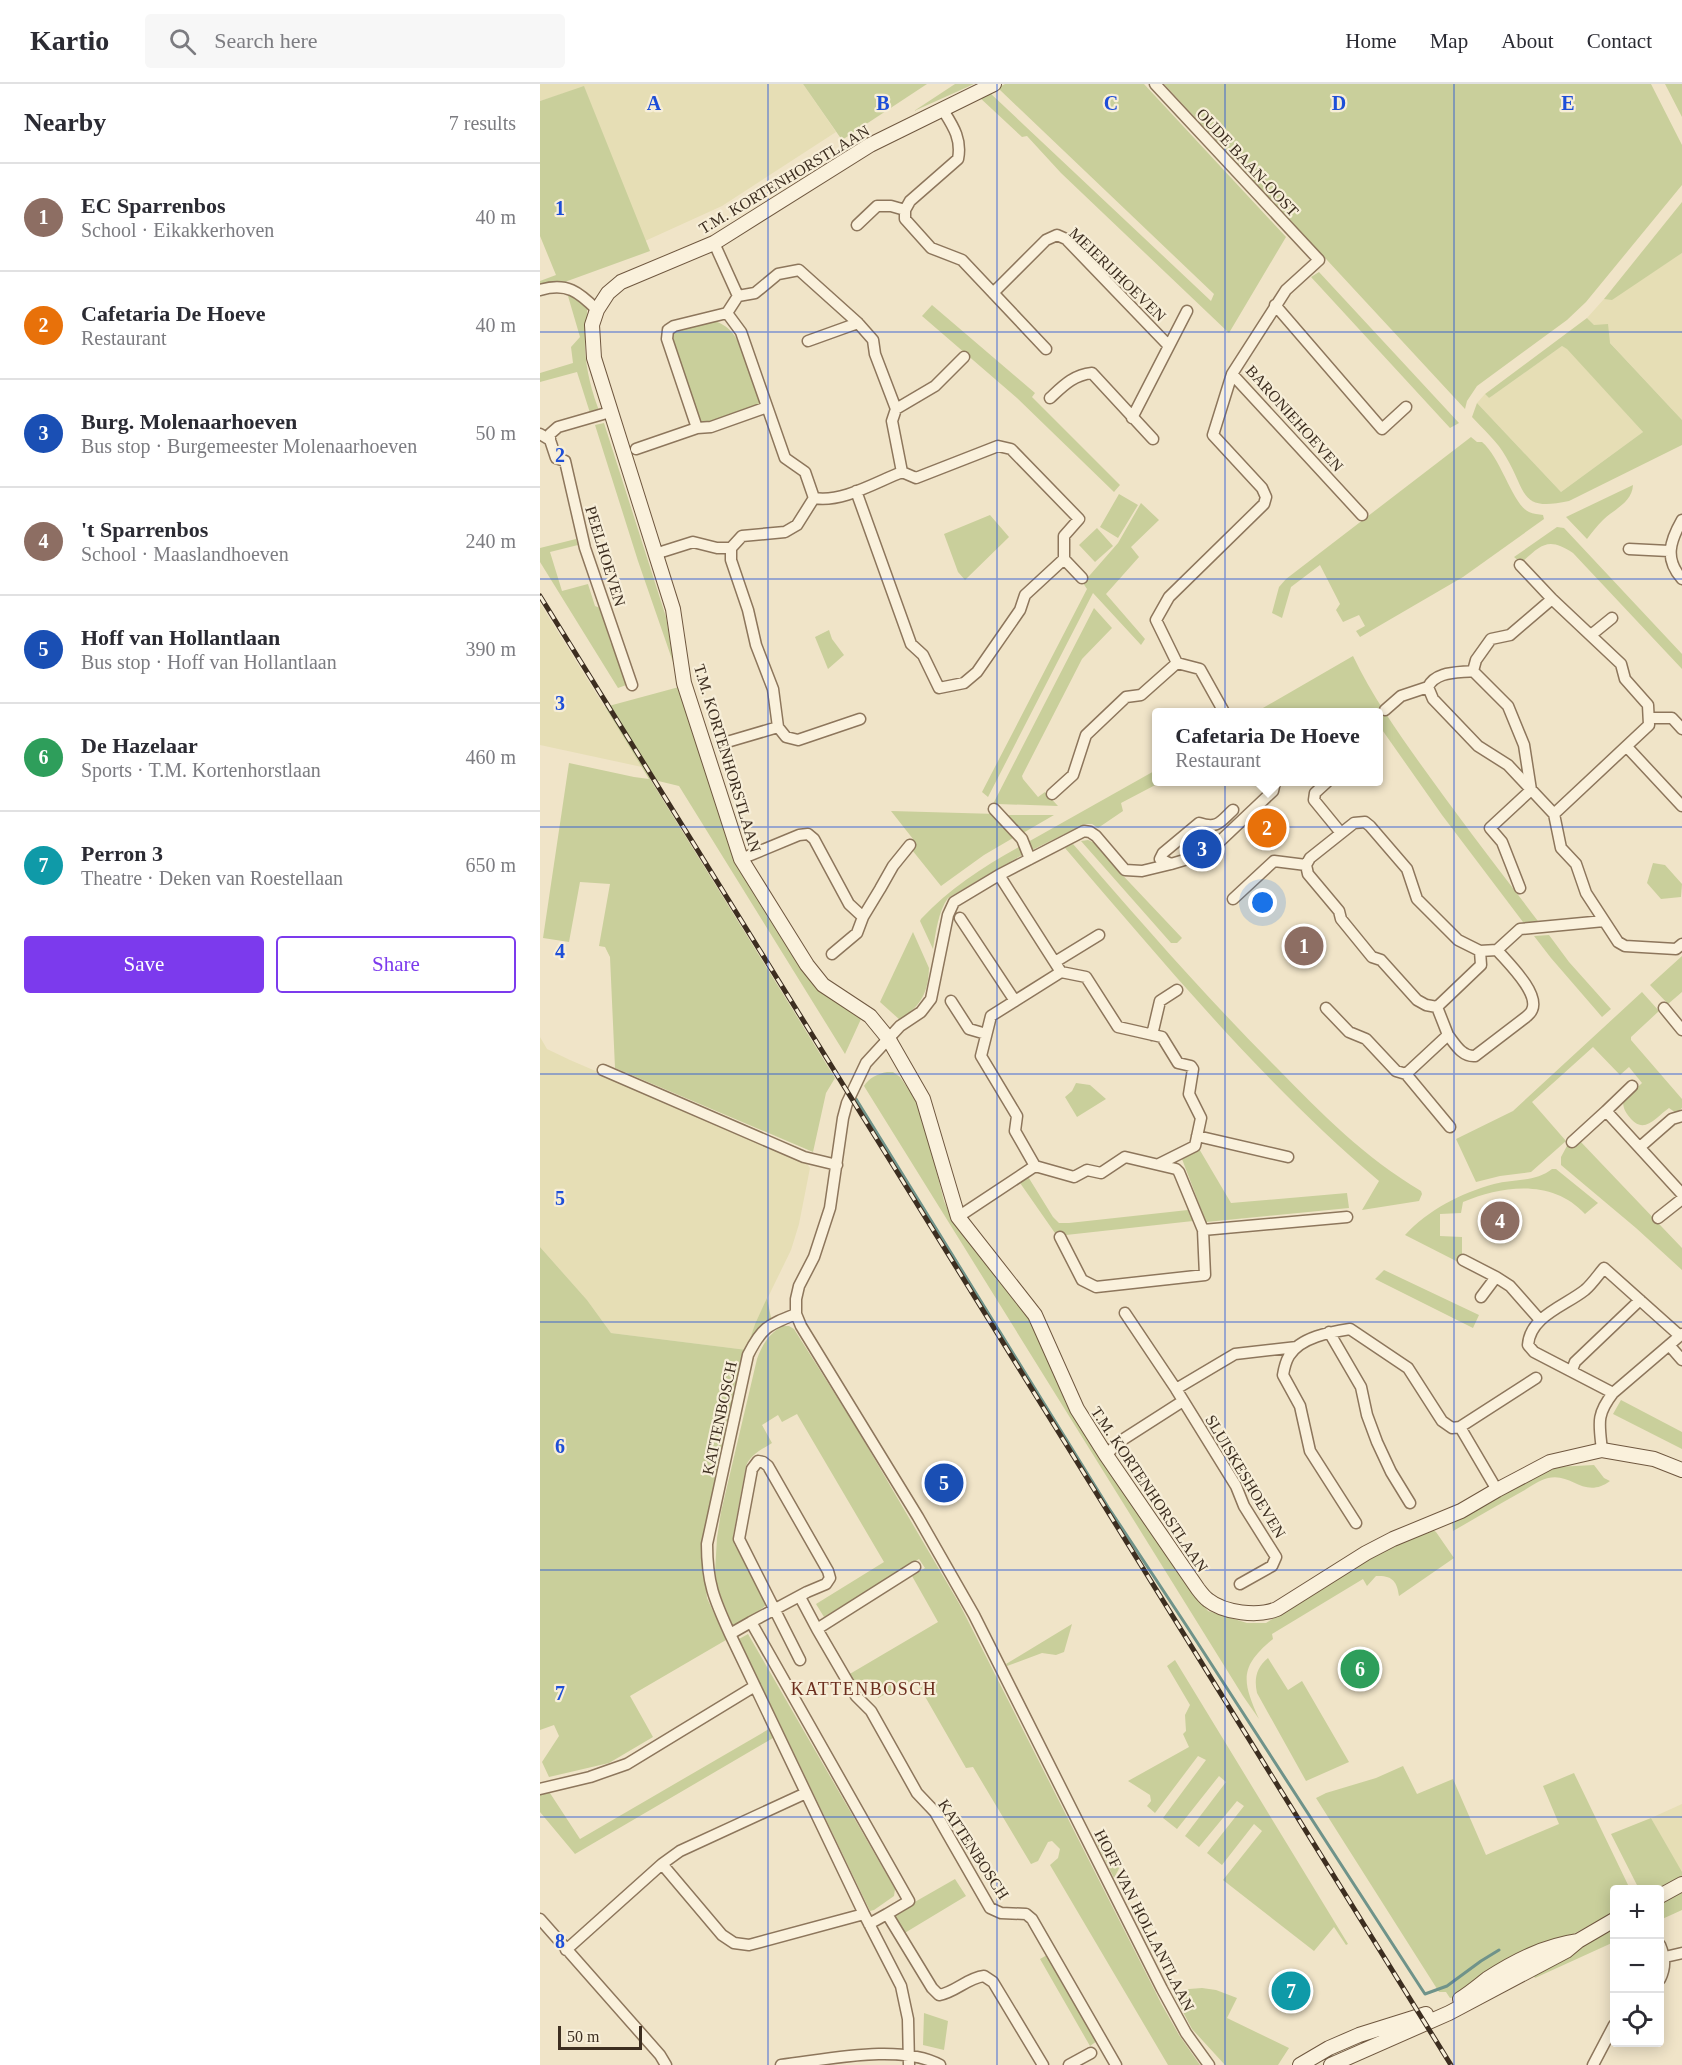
<!DOCTYPE html>
<html lang="en">
<head>
<meta charset="utf-8">
<style>
  :root { --surface:#fff; --page:#f7f7f7; --text:#2b2b33; --muted:#7c7c81; --line:#e1e1e2; --accent:#7c3aed }
  body { margin:0; font-family:Georgia,serif; background:var(--page); color:var(--text) }
  .controls { position:absolute; right:18px; bottom:18px; display:grid; overflow:hidden; border-radius:6px; box-shadow:0 3px 15px #0003 }
  .controls button { width:54px; height:54px; display:grid; place-items:center; padding:0; border:0; border-bottom:2px solid var(--line); background:var(--surface); color:var(--text); font:30px sans-serif }
  .scale { position:absolute; left:18px; bottom:15px; width:84px; box-sizing:border-box; padding-left:6px; border:3px solid #3d2e20; border-top:0; font-size:16px; line-height:21px; white-space:nowrap; color:#3d2e20; -webkit-text-stroke:4px #f7eed8; paint-order:stroke }
  .you { position:absolute; left:723px; top:819px; width:21px; height:21px; margin:-15px; border:4px solid #fff; border-radius:50%; background:#1a73e8; box-shadow:0 0 0 9px #1a73e833 }
  .badge { display:grid; place-items:center; width:39px; height:39px; border-radius:50%; background:var(--accent); color:#fff; font-size:20px; font-weight:700 }
  .pin { position:absolute; translate:-50% -50%; border:3px solid #fff; box-shadow:0 2px 6px #0006 }
  .popup { position:absolute; left:612px; top:624px; width:231px; height:78px; box-sizing:border-box; display:grid; place-content:center; border-radius:6px; background:var(--surface); filter:drop-shadow(0 2px 4px #0005); font-size:20px; white-space:nowrap; color:var(--muted) }
  .popup b { font-size:22px; color:var(--text) }
  .popup::after { content:''; position:absolute; left:50%; top:100%; margin-left:-12px; border:12px solid transparent; border-top-color:var(--surface) }
  .list { margin:0; padding:0; list-style:none }
  h2 { display:flex; justify-content:space-between; align-items:center; height:78px; margin:0; padding:0 24px; font-size:26px }
  h2 small { font-size:20px; font-weight:400; color:var(--muted) }
  .list li { display:grid; grid-template-columns:39px 1fr auto; gap:18px; align-items:center; box-sizing:border-box; height:108px; padding:0 24px; border-top:2px solid var(--line) }
  .list b { display:block; font-size:22px; white-space:nowrap }
  .list p { margin:0; font-size:20px; white-space:nowrap; color:var(--muted) }
  .list em { font-size:20px; font-style:normal; color:var(--muted) }
  .actions { display:flex; gap:12px; padding:18px 24px }
  .actions a { flex:1; padding:14px 0; border:2px solid var(--accent); border-radius:6px; text-align:center; font-size:21px; color:var(--accent) }
  .actions .main { background:var(--accent); color:#fff }
  .icon { flex:none; width:33px; height:33px; fill:none; stroke:currentColor; stroke-width:2; stroke-linecap:round; stroke-linejoin:round }
  .map { position:relative; flex:none; width:1142px; height:1981px; overflow:hidden }
  header { display:flex; align-items:center; gap:36px; box-sizing:border-box; height:84px; padding:0 30px; background:var(--surface); border-bottom:2px solid var(--line) }
  header strong { font-size:28px }
  nav { display:flex; gap:33px; margin-inline-start:auto; font-size:21px }
  .search { width:420px; height:54px; background:var(--page); display:flex; align-items:center; gap:15px; box-sizing:border-box; padding:0 21px; border-radius:6px; color:var(--muted); font-size:22px }
  main { display:flex }
  aside { flex:1; background:var(--surface) }
  .map>svg:first-child { display:block }
</style>
</head>
<body>
<header>
<strong>Kartio</strong>
<div class="search"><svg class="icon" aria-label="search" viewBox="0 0 24 24"><circle cx="10" cy="10" r="6"/><path d="M15 15l6 6"/></svg>Search here</div>
<nav><a>Home</a><a>Map</a><a>About</a><a>Contact</a></nav>
</header>
<main>
<aside>
<h2>Nearby<small>7 results</small></h2>
<ul class="list">
<li><span class="badge" style="background:#8d6e63">1</span><div><b>EC Sparrenbos</b><p>School · Eikakkerhoven</p></div><em>40 m</em></li>
<li><span class="badge" style="background:#e8710a">2</span><div><b>Cafetaria De Hoeve</b><p>Restaurant</p></div><em>40 m</em></li>
<li><span class="badge" style="background:#1a4fb4">3</span><div><b>Burg. Molenaarhoeven</b><p>Bus stop · Burgemeester Molenaarhoeven</p></div><em>50 m</em></li>
<li><span class="badge" style="background:#8d6e63">4</span><div><b>'t Sparrenbos</b><p>School · Maaslandhoeven</p></div><em>240 m</em></li>
<li><span class="badge" style="background:#1a4fb4">5</span><div><b>Hoff van Hollantlaan</b><p>Bus stop · Hoff van Hollantlaan</p></div><em>390 m</em></li>
<li><span class="badge" style="background:#2e9e5b">6</span><div><b>De Hazelaar</b><p>Sports · T.M. Kortenhorstlaan</p></div><em>460 m</em></li>
<li><span class="badge" style="background:#0f9aa8">7</span><div><b>Perron 3</b><p>Theatre · Deken van Roestellaan</p></div><em>650 m</em></li>
</ul>
<div class="actions"><a class="main">Save</a><a>Share</a></div>
</aside>
<div class="map">
<svg width="1142" height="1981" viewBox="0 0 1142 1981">
  <rect width="100%" height="100%" fill="#f0e4c8"/>
  <path fill="#e6deb5" d="M0,0h263l33,48 -114,74 -77,35 -61,-154 -44,14z
    M1142,169v167l-95,-102 17,-19h8z
    M1022,262l5,2 76,84 -82,60 -84,-89 8,-9 4,4z
    M0,519l102,164 -102,-22z
    M0,953l7,12 23,11 232,100 5,4 3,4 -11,56 -8,26 -36,74 -8,26 -136,-17 -24,-33 -47,-53z
    M1142,1720v68h-1l-30,-54z"/>
  <path fill="#c9cf9b" d="M263,0h124l-85,56z
    M415,0h19l-60,27z
    M465,0h139l142,153 -57,96 -168,-160 -34,-37 -5,1 -44,-41 11,-4 222,209 3,-7 -214,-204 -1,-3z
    M624,0h487l31,61v40l-96,117 -19,18 -90,66 -10,15 -2,8z
    M1125,0h17v33z
    M44,2l66,165 -110,40v-10l16,-6 -16,-39v-135z
    M1142,118v51l-70,47 -8,-1z
    M779,188l140,151 -9,5 -139,-151z
    M30,209l15,8c6,19 -1,28 0,47 1,22 7,45 15,65l-9,3 -14,-44 -37,10v-9l33,-10 -2,-16 9,-10 -12,-41z
    M392,221l103,88 -3,4 88,88 -6,7 -97,-94 -95,-82z
    M1047,234l7,7 14,-1 2,19 72,77v25l-113,56c-50,11 -42,-9 -63,-44 -8,-15 -23,-28 -34,-40l5,-14 84,89 82,-60 -76,-83 -5,-3 -70,50 -3,2 -4,-4z
    M175,237c8,3 14,7 19,14 10,14 22,50 27,68l-6,5 -58,18 -26,-93z
    M64,339l62,194 8,48 -36,-104 -43,-136z
    M931,353l6,5h5c19,16 31,63 47,70 4,2 10,2 14,3l1,4 -81,58 -103,60 -4,-6 9,-5 -6,-11 -16,7 -7,-12 4,-6 -20,-39 -29,22 -9,31 -10,-5 7,-26 7,-8z
    M1093,401c-1,18 -19,24 -30,35 -6,6 -11,12 -16,19l-21,-22z
    M579,410l19,11 -20,33 -18,-11z
    M601,419l18,17 -28,27 8,10 -33,37 39,45 -4,6 -48,-52 -105,204 -6,-5 105,-203 -4,-6 35,-40z
    M450,431l19,22 -44,43 -7,-8 -14,-38z
    M1017,443l7,1 118,126v15l-109,-116c-25,-17 -32,-8 -52,10l-7,-6z
    M557,444l16,18 -18,16 -16,-17z
    M36,455l2,6 -28,7 12,39 26,-7 7,22 5,2 11,36 5,1 13,39 -11,4 -78,-126v-14z
    M554,524l18,20 -30,31 -60,117 1,3 15,18 7,-5 13,14 -61,-2 -3,-2z
    M289,546l3,9 12,16 -16,14 -13,-32z
    M813,572c18,38 42,72 66,106 39,55 81,109 122,163l-15,1 -84,-111 -38,-54 -26,-37v-12h-8l-3,-4 -7,4h-63l-5,-4 -9,4h-27z
    M139,603l35,112 17,41 93,153 37,26 -16,35 -166,-268 -29,-7 185,299 -9,15 -13,59 -198,-84 -5,-111 -5,-10 -6,-1 11,-62 -30,-2 -11,60 -26,-4 26,-175 65,14 15,2 -44,-72z
    M616,686v12h5l-40,21 2,8 -25,17 -6,-4h-7l-53,26 -4,-8z
    M351,727l106,3 15,21 1,3 -29,17 -43,31 -33,-41 5,-6z
    M468,731h46l-31,18z
    M548,756l7,3 18,22 69,73 -5,5h-6l-90,-102z
    M533,760c66,76 132,152 203,223 46,47 88,90 145,124l1,3 -3,7 -57,9 17,-29c-117,-99 -215,-218 -314,-333z
    M479,763l3,8 -74,43c-10,14 -12,34 -15,51l-13,-28 1,-2c28,-30 62,-52 98,-72z
    M1113,779l12,2 17,19 -1,13 -20,2 -14,-16z
    M373,848l16,36c-1,26 -8,37 -29,52l-20,-18z
    M1009,851l20,27 42,47 -9,8 -51,-59 -17,-22z
    M1142,872v36l-14,12 -18,-19z
    M1102,908l17,19 -28,26v3l51,59v9l-6,5 -7,-5c-12,8 -24,27 -38,11 -5,-6 -8,-10 -8,-18l19,-18 -13,-16 -9,8 -27,-28 -61,55 34,39 -35,31 -31,4 -24,6 -20,-43 57,-28z
    M347,988h6l7,5 20,29 24,95 10,23 74,93 18,36 20,51 120,180 22,27 39,12h19l120,-75 36,-19 11,1 3,2 18,26 -55,38c-2,-15 -7,-21 -23,-20l-9,10 -4,-7 -91,55 1,5c-34,28 -31,42 -14,80l-16,-23 -379,-610c5,-8 13,-12 23,-14z
    M536,999l14,2 16,14 -29,18 -12,-20 7,-6z
    M1039,1056l103,108v22l-46,-42 -75,-63v-8l7,-13z
    M658,1063l33,56 116,-10 2,15 -143,14 -24,-63z
    M1012,1085h4l42,34 -13,11c-32,-35 -82,-29 -122,-12l-2,11 -21,1v22l22,1v27l-57,-29c23,-25 56,-42 89,-51 20,-5 42,-2 58,-15z
    M487,1091l26,42 6,6h10l119,-13 5,11 -136,15 -39,-56z
    M0,1163l47,53 24,33 136,17 -44,210 4,38 19,42 -96,56 23,41 -44,26 -60,14 -7,-15 17,-26 -5,-11 -14,5z
    M844,1186l95,45 -6,13 -98,-49z
    M227,1214l4,20 -16,15 -6,9 6,-18z
    M242,1242h7l5,3 63,100 103,176 202,400 17,30 21,30h-32l-118,-200 8,-7 2,-9 -8,-8 -4,1 -10,19 -7,3 -58,-97 -7,1 -51,-89 -37,19 2,-12c-8,-10 -17,-6 -27,-3l-5,-8 90,-53 -26,-46 13,-8 -6,-9 -95,58 -8,-13 68,-42 -87,-148 -15,8 -4,-7 -16,10 10,18c-11,7 -21,11 -26,23l-13,70 1,8 30,50c0,2 2,7 2,10 -2,6 -27,18 -33,22l-16,-39 -2,-15 2,-34 4,-26 36,-153c5,-14 12,-25 25,-33z
    M1081,1316l61,32v17l-69,-35z
    M1054,1381l10,13 6,3c-26,19 -38,-9 -62,-3 -9,2 -18,9 -25,13 -24,13 -47,27 -70,40l-1,-11 104,-53z
    M532,1540l-8,28 -8,3 -14,-2 -35,13 -1,-2z
    M208,1550l147,255 -1,7 -20,14 -4,1 -131,-272z
    M728,1574l20,32 14,-9 47,81 -43,19 -49,-88c-3,-14 -1,-25 11,-35z
    M635,1576l173,284 -2,1 -12,-18 -20,24 -91,-71 39,-49 -8,-7 -32,41 -15,-12 37,-47 -7,-5 -38,46 -14,-11 41,-54 -7,-6 -42,53 -14,-11 43,-58 -8,-4 -43,57 -8,-7 4,-5 -1,-6 -22,-14 61,-34 -6,-13 3,-3 -1,-16 5,-10 -23,-39z
    M229,1645l4,9 -198,116 -35,-42v-22l6,-3 34,52z
    M863,1682l14,28 36,-15 33,76 73,-31 -16,-38 31,-13 56,116 -16,1v22l-158,85 -6,1 -4,-6h-7l-123,-194 10,-5 50,-15z
    M1111,1734l31,54v4l-26,13h-17l-28,-55z
    M555,1756l28,21 -9,17z
    M415,1795l11,17 -63,38 -11,-19z
    M1142,1808v18l-22,10v-15z
    M1074,1845v13l-79,36 -3,-5z
    M507,1871l50,86 -7,5 -50,-87z
    M662,1904l14,2 21,8 -10,20 62,30 -11,17h-53l-33,-36 -18,-34 15,-6z
    M384,1929l24,8 -4,29 -21,-5z"/>
  <g fill="none" stroke-linecap="round" stroke-linejoin="round">
    <path stroke="#6f938a" stroke-width="3" d="M316,1015l252,408 78,118 235,363 4,6 22,-8 34,-25 18,-11"/>
    <g stroke="#8d765c" stroke-width="13">
      <path id="street" d="M615,0l164,176 -33,30 -54,84 130,141
        M365,126l5,-9 48,-42c4,-20 -5,-33 -15,-49
        M317,141l20,-19h14l14,4v9l26,29 31,12 84,89
        M0,206c27,-8 39,2 57,20
        M453,209l53,-53 11,-5 9,4 102,106
        M198,212l17,-3 23,-19 21,-4 59,53 15,17 2,14 21,55 -4,12 10,51c-26,10 -60,31 -88,26
        M735,221l107,124 24,-22
        M268,257l50,-18
        M510,314c13,-12 23,-23 42,-25l61,66
        M356,325l39,-23 29,-29
        M592,334l55,-107
        M157,344l-30,-89 1,-9 6,-4 53,-13
        M0,350l10,6 6,18 9,3 20,87 47,137
        M10,356v-6l8,-7 52,-15
        M96,365l61,-21 14,-1 56,-20
        M316,407l55,153 12,11 16,33 25,-5 13,-11 43,-62 5,-15 39,-36v-23l15,-17 -68,-70 -13,-3 -82,32 -14,-6
        M1142,436c-12,21 -18,39 0,59
        M191,464v12l17,50 8,35 17,44 5,38 8,10 12,3 62,-21
        M1089,465l40,2
        M115,470l38,-12 24,6h14l11,-12 43,-4 12,-7 17,-27 -9,-26 -20,-14 -44,-126 -14,-19 11,-17 -24,-53
        M524,475l18,19
        M980,481l32,34 69,65 4,15 23,26 1,20 -95,89
        M1051,551l21,-17
        M933,587l3,-11 15,-21 19,-4 42,-36
        M845,626l16,-14 27,-9
        M684,628l-24,-43 -23,-6 -21,-43 13,-23 95,-93 2,-7 -4,-9 -49,-53 19,-61
        M1109,634h23l10,11
        M187,658l51,-15
        M1087,663l55,59
        M787,698l-12,11 -1,7 27,33
        M991,706l-7,-45 -16,-39 -35,-35c-16,2 -37,0 -45,16l5,12 45,47 30,19 46,49 7,34 15,16 10,29 32,49 7,4 51,3 6,-5
        M512,710l21,-19 13,-40 40,-38 15,-2 36,-32
        M454,725l28,30 8,20
        M201,775l58,-24 9,-1 6,5 35,65 14,13
        M631,780l-11,-5 3,-6 36,-30c19,6 21,-1 34,-13
        M459,791l62,97
        M980,804l-18,-46 -12,-14 41,-38
        M693,815l41,-38 32,4
        M420,834l55,83
        M957,866l23,-21 84,-8
        M292,870l25,-21 6,-16 17,-28 13,-23 17,-21
        M515,878l44,-27
        M411,917l18,28 17,5
        M897,923l-11,-2 -9,-5 -36,-40 -9,-3 -31,-38 -2,-8 -31,-37 -2,-9 4,-7 44,-35 11,-1 5,4 37,43 10,30 41,41 22,11 17,-1c10,12 43,43 35,60 -1,3 -4,5 -6,7l-51,39c-13,1 -20,-12 -27,-21
        M786,924l23,24 17,7 30,32 10,3 44,53
        M1124,924l18,22
        M612,951l8,-34 17,-11
        M63,986l201,87 33,8
        M866,990l42,-39 -11,-28 44,-42 -1,-14
        M1066,1027l26,-25
        M657,1052l91,21
        M1032,1058l34,-31 76,83
        M1100,1063l32,-28 10,-3
        M619,1080l36,-18 6,-28 -12,-24 4,-25 -2,-3 -13,-3 -16,-26 -44,-10 -32,-50 -25,-5 -70,44 -10,40 36,60 -2,15 20,35 39,11 13,-7 14,3 24,-16 51,12 3,3 24,58 144,-13
        M418,1133l77,-51
        M1118,1134l24,-19
        M520,1153l22,43 14,7 109,-12 -2,-45
        M923,1176l33,17 14,9 30,34
        M941,1213l15,-20
        M585,1229l51,76 60,97 8,20 32,51 -4,9 -32,18
        M256,1230c-28,11 -34,13 -48,41l-41,189c0,39 7,55 23,90l134,280 37,72 7,33 1,46
        M789,1248l32,55 6,28 10,27 14,30 19,31
        M1129,1261l13,15
        M1032,1286l3,-8 65,-62
        M636,1305l59,-35 62,-7
        M1073,1309l-79,-41 -6,-7c2,-29 37,-39 57,-55 7,-6 13,-15 19,-22l76,68
        M920,1343l37,63
        M1062,1366c-3,-27 -6,-35 11,-57l69,-59
        M566,1371l13,-13 64,-41
        M816,1439l-46,-72 -10,-45 -17,-31c1,-6 3,-14 6,-19 11,-19 42,-24 61,-27l58,39 34,53 10,7 8,-1 76,-49
        M260,1513l17,32 98,-62
        M211,1538l56,-30 19,-8 4,-6 -2,-7 -60,-105 -5,-4 -5,-1 -6,8 -13,70 61,121
        M277,1545l39,67 15,15 46,82 18,19 55,96 11,5 25,1 6,5 84,146
        M190,1550l21,-12 158,279 -22,13
        M0,1705l50,-12 37,-13 128,-78
        M122,1780l60,71 12,8 15,2 115,-31
        M0,1835l120,136 6,10
        M329,1840l18,-10 45,74 7,7c17,-3 28,-17 45,-19l9,6 50,83
        M1120,1861c5,12 6,22 0,34
        M26,1866l96,-86 18,-13 126,-58
        M1125,1873l17,-4
        M241,1981c45,-5 119,-22 159,0
        M529,1981l22,-12
        M669,1981l-23,-32 -24,-44 -188,-374 -56,-98 -117,-191 -5,-12v-15l3,-13 15,-29 16,-49 13,-90 4,-15 19,-40 34,-37 21,-14 10,-13 17,-84 6,-13 45,-27 85,-44 6,1 6,4 29,34 17,1 29,-7 20,-6 26,-14 56,-53 2,-9
        M1053,1981l21,-40"/>
    </g>
    <g stroke="#6f573f" stroke-width="16">
      <path id="secondary" d="M454,0l-124,61 -156,98 -93,39 -13,11 -11,17 -5,15 2,33 79,251 11,74 57,176 66,106 16,20 47,31 18,22 35,61 35,118 77,98 42,94 29,46 92,134c3,4 6,8 10,11 16,13 50,17 69,9l89,-56 27,-14 68,-28 36,-21 53,-28 52,-12 52,9 28,11
        M1120,1812l22,-12
        M920,1915c10,-6 18,-13 27,-20 28,-18 57,-33 91,-38
        M760,1981l29,-17 30,-13 67,-21
        M791,1981l118,-52 117,-62 12,-10 36,-21"/>
    </g>
    <use href="#street" stroke="#faf1dc" stroke-width="10"/>
    <use href="#secondary" stroke="#faf1dc" stroke-width="14"/>
    <g stroke="#3d2e20" stroke-width="5">
      <path id="rail" d="M0,512l911,1469"/>
    </g>
    <use href="#rail" stroke="#f7eed8" stroke-width="3" stroke-dasharray="9" stroke-linecap="butt"/>
  </g>
  <path fill="none" stroke="#1d4ed8" stroke-width="1.5" stroke-opacity="0.55" d="M228,0v1981M457,0v1981M685,0v1981M914,0v1981M0,248h1142M0,495h1142M0,743h1142M0,990h1142M0,1238h1142M0,1486h1142M0,1733h1142"/>
  <g text-anchor="middle" stroke-width="4.5" stroke-linejoin="round" paint-order="stroke">
    <g font-size="16" fill="#3d2e20" stroke="#f7eed8">
      <text transform="translate(708 78) rotate(47)" y="6">OUDE BAAN-OOST</text>
      <text transform="translate(244 95) rotate(-31)" y="6">T.M. KORTENHORSTLAAN</text>
      <text transform="translate(578 190) rotate(44)" y="6">MEIERIJHOEVEN</text>
      <text transform="translate(755 334) rotate(48)" y="6">BARONIEHOEVEN</text>
      <text transform="translate(66 472) rotate(73)" y="6">PEELHOEVEN</text>
      <text transform="translate(188 674) rotate(73)" y="6">T.M. KORTENHORSTLAAN</text>
      <text transform="translate(179 1334) rotate(-78)" y="6">KATTENBOSCH</text>
      <text transform="translate(706 1392) rotate(59)" y="6">SLUISKESHOEVEN</text>
      <text transform="translate(610 1405) rotate(56)" y="6">T.M. KORTENHORSTLAAN</text>
      <text transform="translate(434 1765) rotate(57)" y="6">KATTENBOSCH</text>
      <text transform="translate(605 1836) rotate(63)" y="6">HOFF VAN HOLLANTLAAN</text>
    </g>
    <g font-size="18" letter-spacing="1.5" fill="#6b2e1e" stroke="#f7eed8">
      <text x="324" y="1611">KATTENBOSCH</text>
    </g>
  </g>
  <g font-size="20" text-anchor="middle" font-weight="bold" fill="#1d4ed8" stroke="#f7eed8" stroke-width="4.5" stroke-linejoin="round" paint-order="stroke">
    <text x="114" y="26">A</text>
    <text x="343" y="26">B</text>
    <text x="571" y="26">C</text>
    <text x="799" y="26">D</text>
    <text x="1028" y="26">E</text>
    <text x="20" y="131">1</text>
    <text x="20" y="378">2</text>
    <text x="20" y="626">3</text>
    <text x="20" y="874">4</text>
    <text x="20" y="1121">5</text>
    <text x="20" y="1369">6</text>
    <text x="20" y="1616">7</text>
    <text x="20" y="1864">8</text>
  </g>
</svg>
<div class="controls">
<button>+</button>
<button>−</button>
<button><svg class="icon" aria-label="locate" viewBox="0 0 24 24"><circle cx="12" cy="12" r="6"/><path d="M12 2v4M12 18v4M2 12h4M18 12h4"/></svg></button>
</div>
<div class="scale">50 m</div>
<div class="you"></div>
<div class="pin badge" style="left:764px;top:862px;background:#8d6e63">1</div>
<div class="pin badge" style="left:727px;top:744px;background:#e8710a">2</div>
<div class="popup"><b>Cafetaria De Hoeve</b>Restaurant</div>
<div class="pin badge" style="left:662px;top:765px;background:#1a4fb4">3</div>
<div class="pin badge" style="left:960px;top:1137px;background:#8d6e63">4</div>
<div class="pin badge" style="left:404px;top:1399px;background:#1a4fb4">5</div>
<div class="pin badge" style="left:820px;top:1585px;background:#2e9e5b">6</div>
<div class="pin badge" style="left:751px;top:1907px;background:#0f9aa8">7</div>
</div>
</main>
</body>
</html>
